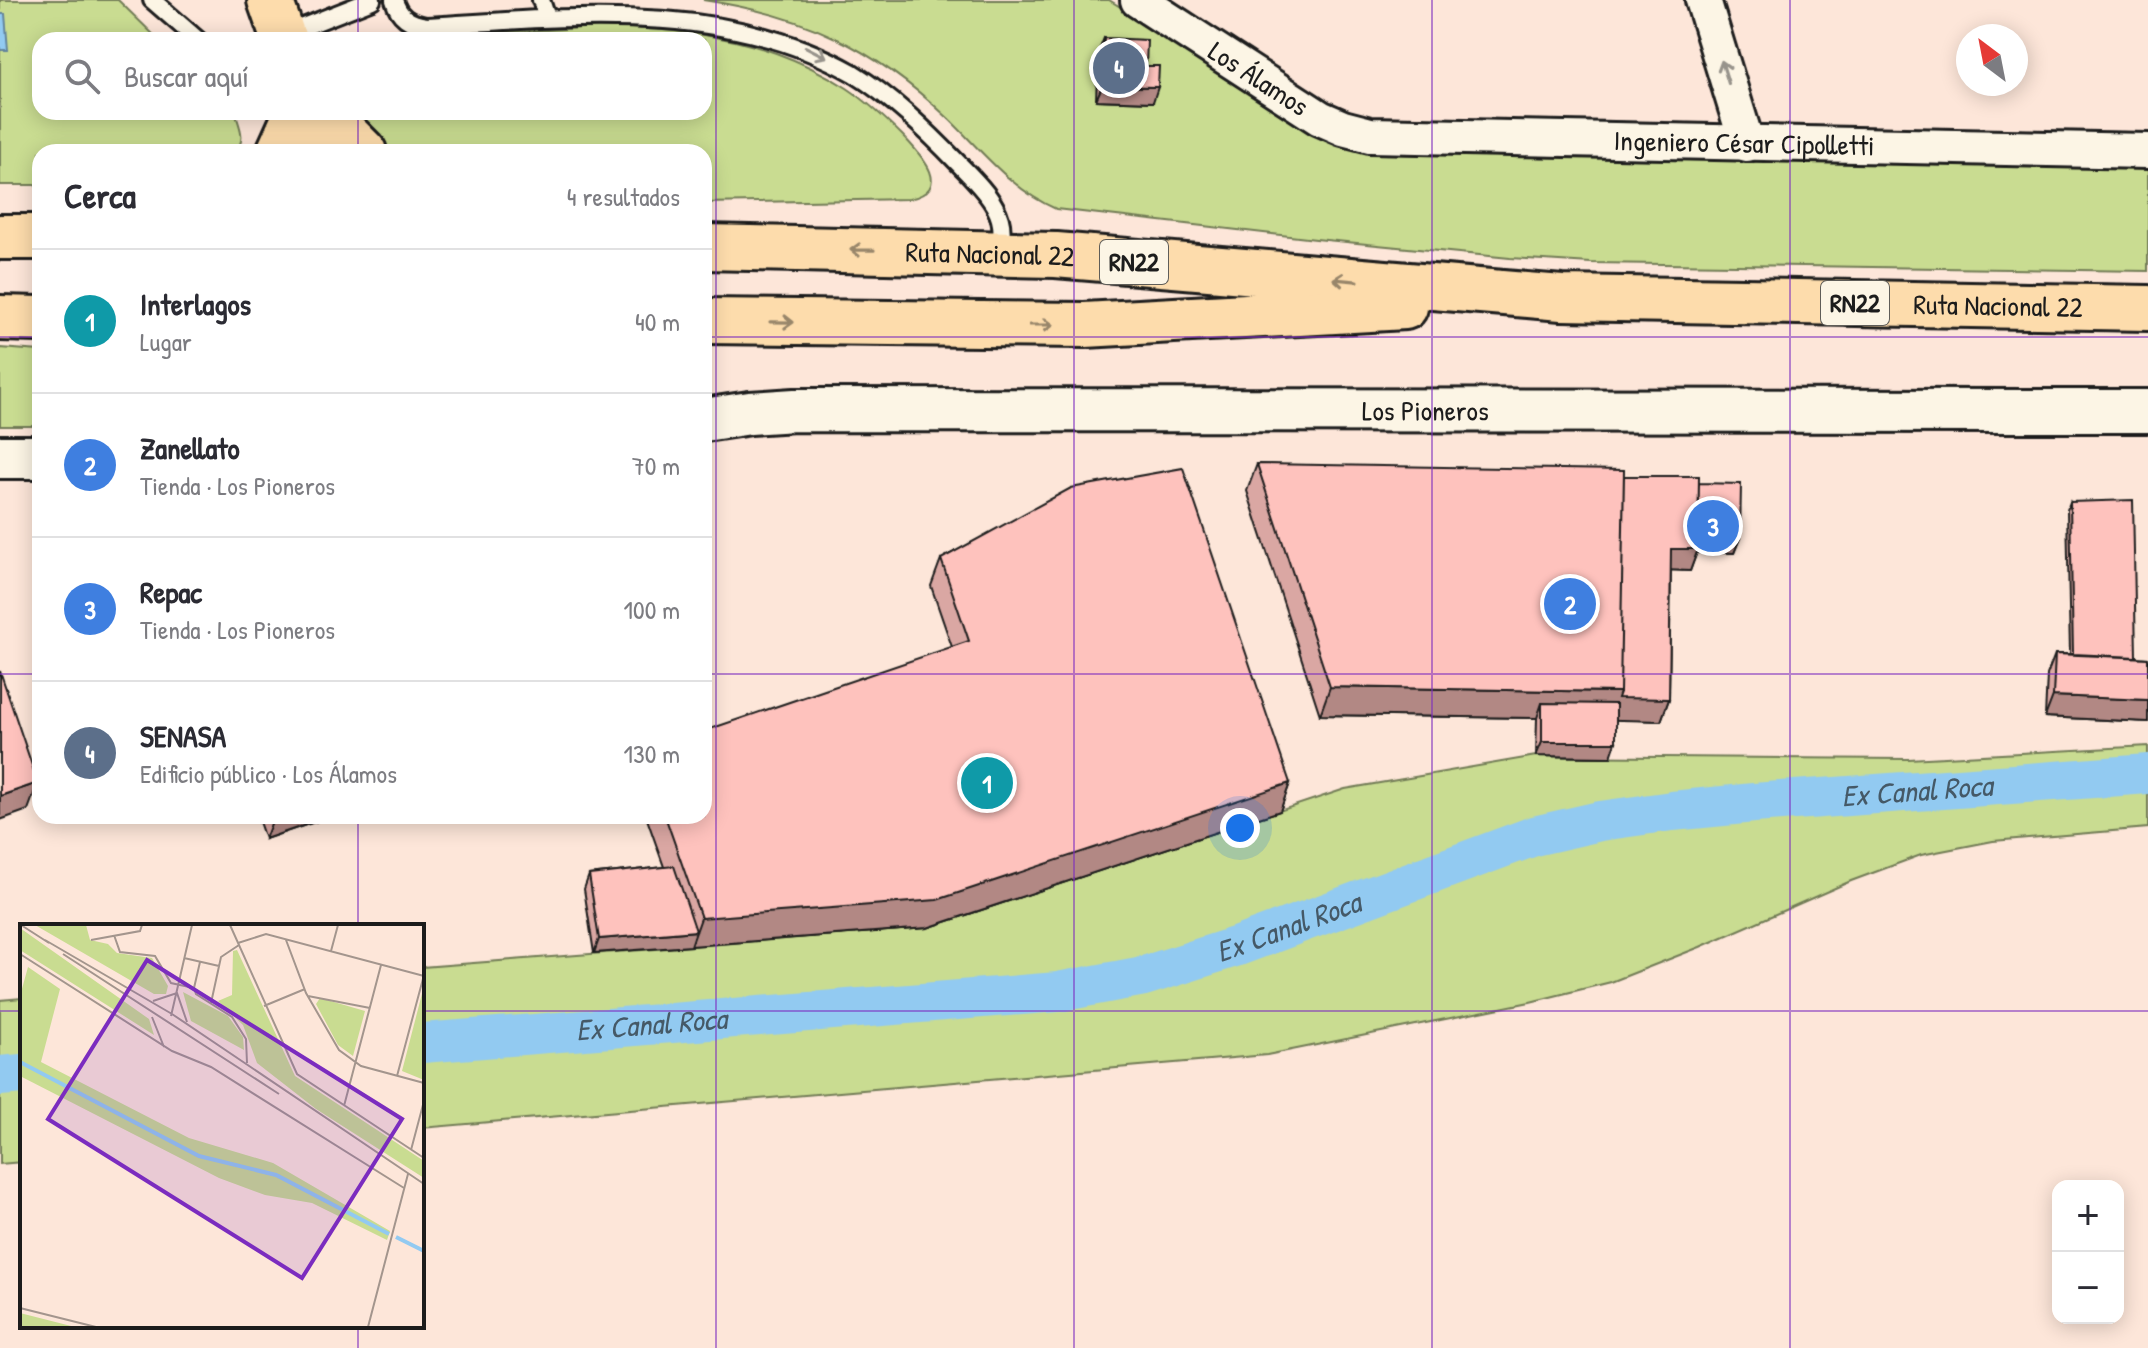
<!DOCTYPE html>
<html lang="es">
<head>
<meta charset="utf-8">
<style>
  :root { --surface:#fff; --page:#f7f7f7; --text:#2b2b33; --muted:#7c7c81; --line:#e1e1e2; --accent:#c8321e }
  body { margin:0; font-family:"Patrick Hand",sans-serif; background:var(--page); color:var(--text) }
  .controls { position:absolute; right:24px; bottom:24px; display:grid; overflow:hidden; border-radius:16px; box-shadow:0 4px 20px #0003 }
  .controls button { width:72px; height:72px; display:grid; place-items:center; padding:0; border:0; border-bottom:2px solid var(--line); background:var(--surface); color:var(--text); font:40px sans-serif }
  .compass { position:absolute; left:1956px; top:24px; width:72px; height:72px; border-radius:50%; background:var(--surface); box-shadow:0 4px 20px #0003; rotate:328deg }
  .you { position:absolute; left:1240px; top:828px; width:28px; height:28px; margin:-20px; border:6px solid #fff; border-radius:50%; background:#1a73e8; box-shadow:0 0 0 12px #1a73e833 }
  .badge { display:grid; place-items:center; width:52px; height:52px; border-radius:50%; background:var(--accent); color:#fff; font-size:26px; font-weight:700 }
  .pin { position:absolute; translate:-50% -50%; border:4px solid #fff; box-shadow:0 2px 8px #0006 }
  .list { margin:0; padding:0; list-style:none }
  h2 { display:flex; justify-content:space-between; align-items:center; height:104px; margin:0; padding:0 32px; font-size:34px }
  h2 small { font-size:26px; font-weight:400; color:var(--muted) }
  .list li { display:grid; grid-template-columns:52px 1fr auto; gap:24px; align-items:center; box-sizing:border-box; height:144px; padding:0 32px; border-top:2px solid var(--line) }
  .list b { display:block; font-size:30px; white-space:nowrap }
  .list p { margin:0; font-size:26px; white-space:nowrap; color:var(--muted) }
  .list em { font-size:26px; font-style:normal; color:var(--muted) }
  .icon { flex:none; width:44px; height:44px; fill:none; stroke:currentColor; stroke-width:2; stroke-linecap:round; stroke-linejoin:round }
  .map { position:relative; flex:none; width:2148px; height:1348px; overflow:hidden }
  .search { position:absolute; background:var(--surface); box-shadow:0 4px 20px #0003; left:32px; top:32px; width:680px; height:88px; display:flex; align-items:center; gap:20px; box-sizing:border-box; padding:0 28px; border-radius:24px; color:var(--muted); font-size:30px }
  .panel { position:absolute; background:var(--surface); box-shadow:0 4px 20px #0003; left:32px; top:144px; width:680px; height:680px; border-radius:24px }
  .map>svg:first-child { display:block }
</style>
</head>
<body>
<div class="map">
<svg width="2148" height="1348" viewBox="0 0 2148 1348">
  <rect width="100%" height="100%" fill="#fde6d9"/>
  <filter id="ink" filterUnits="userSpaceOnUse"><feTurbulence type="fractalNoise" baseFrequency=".0125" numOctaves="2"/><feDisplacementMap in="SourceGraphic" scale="16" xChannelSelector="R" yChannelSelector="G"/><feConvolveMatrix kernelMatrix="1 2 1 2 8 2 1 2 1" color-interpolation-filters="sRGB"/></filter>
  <g filter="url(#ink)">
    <path fill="#c9dc91" stroke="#727c56" stroke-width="2" d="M0,0h118l41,40h-119v72h195c5,16 11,26 1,40h-196v33h-40z
      M703,0h406l230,143 809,21v107l-557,-8 -81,-5 -194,-19 -260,-30c-43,-18 -75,-59 -108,-91 -75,-71 -143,-103 -245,-118z
      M600,27c61,1 118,6 176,26 25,9 49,21 71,35 21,14 38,30 56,48 17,18 52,53 6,63l-205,4v-51h-314l-37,-40h351v-72h-334z
      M0,348l40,3v75h-40z
      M2148,746v82l-155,13 -72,14 -70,26 -151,66 -89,35 -81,20 -263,53 -845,73v-161l505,-39 418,-139 191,-33 372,3z
      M22,998v164l-22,2v-164z"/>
    <path fill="#92caf1" stroke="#63849c" stroke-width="2" d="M0,14h5l3,36h-8z"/>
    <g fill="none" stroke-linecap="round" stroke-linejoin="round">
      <g stroke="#92caf1" stroke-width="40">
        <path id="s1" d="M422,1043l636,-51 86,-16 94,-30 296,-110 66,-15 72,-10 82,-8 394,-29"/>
        <path d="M0,1076l22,-2"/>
      </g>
      <g stroke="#1c1c1c" stroke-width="22">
        <path id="service" d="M152,0l46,40
          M394,0c5,17 15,23 32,26 143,-9 299,-26 427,47 39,24 74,58 106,91 22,23 56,53 37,87
          M541,0l6,18
          M283,35l89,-35"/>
      </g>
      <g stroke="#1c1c1c" stroke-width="40">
        <g id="minor">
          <path id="s2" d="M1138,0l182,118 23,10 27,7 778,16"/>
          <path d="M1703,0l44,144"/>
        </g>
      </g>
      <g stroke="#1c1c1c" stroke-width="48">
        <g id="tertiary">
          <path id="s3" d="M704,420l46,-7 45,-3 1353,1"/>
          <path d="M0,457h40"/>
        </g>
      </g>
      <g stroke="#1c1c1c" stroke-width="50">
        <path id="primary" d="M270,0l14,40
          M310,112l14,40"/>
      </g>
      <g stroke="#1c1c1c" stroke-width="50">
        <g id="trunk">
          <path d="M324,112l40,40"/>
          <path d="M279,152l18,-40"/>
          <path d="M0,237h40"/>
          <path id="s4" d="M704,247l352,8 506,43 586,10"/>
          <path d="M0,318l40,1"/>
          <path d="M704,321l381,4 320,-18"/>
        </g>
      </g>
      <use href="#service" stroke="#fcf5e5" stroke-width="16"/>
      <use href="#minor" stroke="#fcf5e5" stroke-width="34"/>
      <use href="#tertiary" stroke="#fcf5e5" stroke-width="42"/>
      <use href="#primary" stroke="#fddcac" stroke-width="44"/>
      <use href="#trunk" stroke="#fddcac" stroke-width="44"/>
    </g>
    <path fill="#daa7a3" stroke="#1c1c1c" stroke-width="2" d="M1104,38l42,28 7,36 -57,-2 2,-47z
      M1257,464l367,12 75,7 41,55 -6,15 -37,-1 -7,19 -19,-1 -2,129 -8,22 -45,-2 -5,38 -75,-1 1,-38 -217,-3 -73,-224z
      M2070,502l66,155 12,1v64l-103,-5 2,-42 8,-21h15l-3,-144z
      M941,559l349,224 -10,28 -353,117 -333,25 -10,-64 5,-14 75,-8 -18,-51h58l248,-169 -21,-61z
      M257,816h75l-67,23z"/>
    <path fill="#b28884" stroke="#1c1c1c" stroke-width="2" d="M1102,86l56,1 -5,15 -57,-2z
      M1695,537l45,1 -6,15 -37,-1 -7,19 -27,-1 8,-21z
      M1330,687l290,5 49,7 -8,22 -119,-3v-15l-5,15 -217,-3z
      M2053,696l95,4v22l-103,-5z
      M1542,742h74l-5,15 -75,-1z
      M38,783l-10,27 -28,10v-24z
      M1290,783l-10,28 -353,117 -236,18 10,-28z
      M274,816h58l-67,23z
      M696,931l-5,15 -97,7 5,-14z"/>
    <path fill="#fec2bd" stroke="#1c1c1c" stroke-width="2" d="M1104,38l43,2 -1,26h13l-1,21 -56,-1z
      M1257,464l367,6 -4,222 -290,-5z
      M1183,468l107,315 -353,117 -236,18 -36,-102h39v-85l265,-90 -28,-82 130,-71z
      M1624,476h75l-1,73h-27l-2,150 -51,-1 2,-6z
      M1699,483l42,1 -1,54 -42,-1z
      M2133,500l3,157 -63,-3 -3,-152z
      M2055,654l93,4v42l-95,-4z
      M0,671l38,112 -38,13z
      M1542,703l74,1v38h-74z
      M674,866l22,65 -97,8 -10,-64z"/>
    <defs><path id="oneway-shaft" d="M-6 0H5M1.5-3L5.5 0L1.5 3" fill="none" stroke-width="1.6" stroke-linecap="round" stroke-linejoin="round" transform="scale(2)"/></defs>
    <g stroke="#97938b">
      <use href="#oneway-shaft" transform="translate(816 52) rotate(27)"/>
      <use href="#oneway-shaft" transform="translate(1725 72) rotate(-107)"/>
    </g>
    <g stroke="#98866b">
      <use href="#oneway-shaft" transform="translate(862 250) rotate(-179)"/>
      <use href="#oneway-shaft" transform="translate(1345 280) rotate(-175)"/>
      <use href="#oneway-shaft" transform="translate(782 322) rotate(1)"/>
      <use href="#oneway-shaft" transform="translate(1042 325)"/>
    </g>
  </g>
  <path fill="none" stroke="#7b2cbf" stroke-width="2" stroke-opacity="0.55" d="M358,0v40M716,0v1348M1074,0v1348M1432,0v1348M1790,0v1348M358,112v40M0,337h40M704,337h1444M0,674h40M704,674h1444M358,816v110M0,1011h22M422,1011h1726M358,1326v22"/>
  <g text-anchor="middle" stroke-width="7" stroke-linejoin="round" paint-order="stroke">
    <g fill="#fcf5e5" stroke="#5f5d58" stroke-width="2">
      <rect x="1100" y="240" width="68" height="44" rx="6"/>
      <rect x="1821" y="281" width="68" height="44" rx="6"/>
    </g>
    <g font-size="26" font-weight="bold" fill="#1c1c1c">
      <text x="1134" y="271">RN22</text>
      <text x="1855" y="312">RN22</text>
    </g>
    <g font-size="28" fill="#1c1c1c" stroke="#fcf5e5">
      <text dy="10" stroke="none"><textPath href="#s2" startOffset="144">Los Álamos</textPath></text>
      <text dy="10" stroke="none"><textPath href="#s2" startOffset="644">Ingeniero César Cipolletti</textPath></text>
      <text dy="10" stroke="none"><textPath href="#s4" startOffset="286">Ruta Nacional 22</textPath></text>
      <text dy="10" stroke="none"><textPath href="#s4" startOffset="1296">Ruta Nacional 22</textPath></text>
      <text dy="10" stroke="none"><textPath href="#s3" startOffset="722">Los Pioneros</textPath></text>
    </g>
    <g font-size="30" font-style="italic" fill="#455967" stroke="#fcf5e5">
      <text dy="10" stroke="none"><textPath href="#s1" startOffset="1526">Ex Canal Roca</textPath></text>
      <text dy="10" stroke="none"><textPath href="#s1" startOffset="878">Ex Canal Roca</textPath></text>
      <text dy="10" stroke="none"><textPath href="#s1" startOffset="230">Ex Canal Roca</textPath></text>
    </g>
  </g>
  <g transform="translate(20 924)">
    <rect width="404" height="404" fill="#fde6d9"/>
    <path d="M15,1h51l4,15 18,4 9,9 35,5 16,28 -2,8h-12zM0,4l129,91 5,16 -134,-85zM217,26l58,126 129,85v17l-108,-69 -59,-46 -14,-38 -25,-24 14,-6 1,-44zM8,43l32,22 -19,73 148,76 84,25 117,68 -3,9 -75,-37 -47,-8 -46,-17 -199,-102v-80zM404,62v94l-22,-9zM163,68l45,24 15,21 1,13 -53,-29zM300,74l45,13 -12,45 -15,-11 -22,-41zM0,389l55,14h-55z" fill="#c9dc91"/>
    <path fill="none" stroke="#92caf1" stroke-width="4" d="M0,138l179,94 77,19 113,59M376,313l28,14"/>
    <path fill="none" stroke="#a3958d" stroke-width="2" d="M1,1l28,18M210,1l67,149 127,84M94,11l6,17 35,4 16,27 23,5 2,6 36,23 14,22 1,24M25,16l127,74 252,170M71,16l49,-9 2,-6M266,16l20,53 33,57 22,16 63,17M218,19l28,-9 158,42M311,27l7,-26M0,30l152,97 39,16 193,121M43,30l216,140M164,34l35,8M174,64l6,-26M288,72l62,12M133,77l24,-8 10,29M191,79l10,-46 18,-12M244,82l41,-17M151,92l21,-91M132,93l12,30M377,152l27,-101M324,182l37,-141M391,226l13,-49M0,384l76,19M348,403l40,-153"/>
    <path fill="#7b2cbf" fill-opacity="0.15" stroke="#7b2cbf" stroke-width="4" d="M127,36l255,159 -100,159 -254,-159z"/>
    <rect width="404" height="404" fill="none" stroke="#1c1c1c" stroke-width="4"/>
  </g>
</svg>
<div class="controls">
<button>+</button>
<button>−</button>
</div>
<svg class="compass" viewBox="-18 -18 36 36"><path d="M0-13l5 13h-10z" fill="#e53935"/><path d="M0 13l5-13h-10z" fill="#7c7c81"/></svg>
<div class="you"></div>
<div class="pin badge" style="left:987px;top:783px;background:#0f9aa8">1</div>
<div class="pin badge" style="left:1570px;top:604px;background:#3f7fe0">2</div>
<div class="pin badge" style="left:1713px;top:526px;background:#3f7fe0">3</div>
<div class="pin badge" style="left:1119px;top:68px;background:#5c6f8a">4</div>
<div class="search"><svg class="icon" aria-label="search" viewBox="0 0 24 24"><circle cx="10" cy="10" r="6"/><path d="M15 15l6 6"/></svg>Buscar aquí</div>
<section class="panel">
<h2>Cerca<small>4 resultados</small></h2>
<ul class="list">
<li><span class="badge" style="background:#0f9aa8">1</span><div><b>Interlagos</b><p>Lugar</p></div><em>40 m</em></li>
<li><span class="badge" style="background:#3f7fe0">2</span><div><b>Zanellato</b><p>Tienda · Los Pioneros</p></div><em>70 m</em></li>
<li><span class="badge" style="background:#3f7fe0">3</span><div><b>Repac</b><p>Tienda · Los Pioneros</p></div><em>100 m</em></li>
<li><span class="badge" style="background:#5c6f8a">4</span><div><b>SENASA</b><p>Edificio público · Los Álamos</p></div><em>130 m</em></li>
</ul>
</section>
</div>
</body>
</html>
